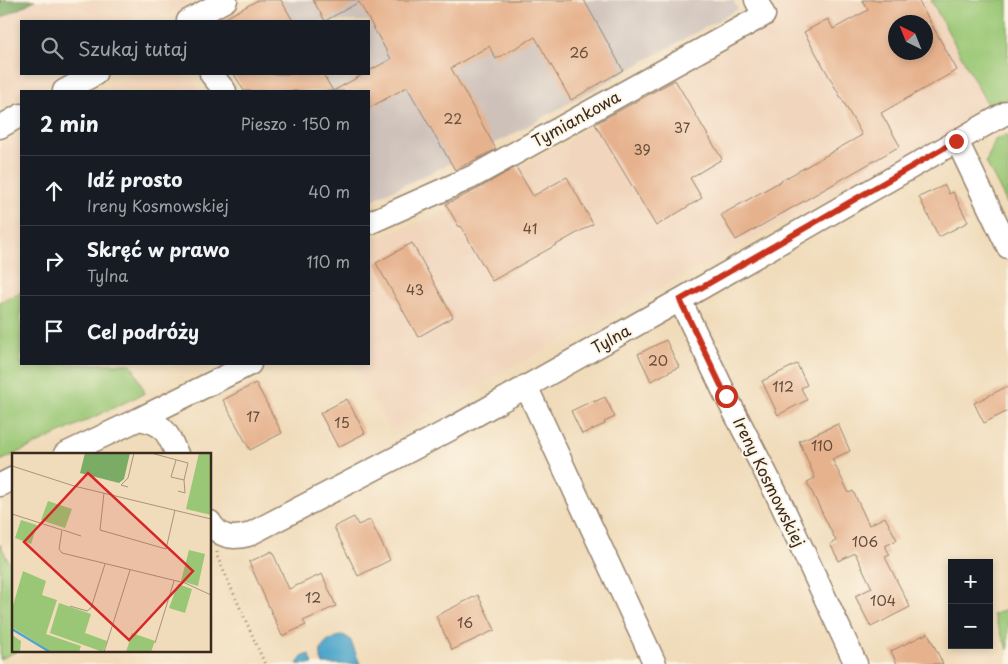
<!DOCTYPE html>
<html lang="pl">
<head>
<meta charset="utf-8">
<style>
  :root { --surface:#171b24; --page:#242831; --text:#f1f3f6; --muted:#9ea1a6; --line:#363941 }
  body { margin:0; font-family:"Playpen Sans",sans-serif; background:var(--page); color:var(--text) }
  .controls { position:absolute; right:15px; bottom:15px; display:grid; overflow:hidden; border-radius:0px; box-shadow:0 2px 8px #0003 }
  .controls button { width:45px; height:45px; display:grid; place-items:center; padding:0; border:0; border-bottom:1px solid var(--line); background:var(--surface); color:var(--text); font:25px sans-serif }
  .compass { position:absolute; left:888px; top:15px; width:45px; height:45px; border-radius:50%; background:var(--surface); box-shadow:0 2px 8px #0003; rotate:317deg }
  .stop { position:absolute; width:15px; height:15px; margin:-11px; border:4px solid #c8321e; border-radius:50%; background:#fff }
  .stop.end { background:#c8321e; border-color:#fff; box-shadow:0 1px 5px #0008 }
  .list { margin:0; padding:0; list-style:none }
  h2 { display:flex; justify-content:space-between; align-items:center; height:65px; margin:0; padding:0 20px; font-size:21px }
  h2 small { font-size:16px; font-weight:400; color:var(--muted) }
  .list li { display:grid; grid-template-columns:32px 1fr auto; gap:15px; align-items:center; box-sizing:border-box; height:70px; padding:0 20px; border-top:1px solid var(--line) }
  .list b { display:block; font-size:19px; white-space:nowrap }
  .list p { margin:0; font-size:16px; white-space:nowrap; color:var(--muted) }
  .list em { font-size:16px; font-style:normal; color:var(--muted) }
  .icon { flex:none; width:28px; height:28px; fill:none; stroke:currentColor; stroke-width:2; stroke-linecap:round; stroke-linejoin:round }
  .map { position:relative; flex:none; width:1008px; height:664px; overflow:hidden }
  .search { position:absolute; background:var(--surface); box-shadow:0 2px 8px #0003; left:20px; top:20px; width:350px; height:55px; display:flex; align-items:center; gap:12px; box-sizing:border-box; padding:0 18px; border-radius:0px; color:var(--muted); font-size:19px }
  .panel { position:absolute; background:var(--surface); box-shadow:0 2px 8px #0003; left:20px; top:90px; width:350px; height:275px; border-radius:0px }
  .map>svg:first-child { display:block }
</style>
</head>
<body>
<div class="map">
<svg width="1008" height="664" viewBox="0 0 1008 664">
  <rect width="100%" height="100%" fill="#fcf5e5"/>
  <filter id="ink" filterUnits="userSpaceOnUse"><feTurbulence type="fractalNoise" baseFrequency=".02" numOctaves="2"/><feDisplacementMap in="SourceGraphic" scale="10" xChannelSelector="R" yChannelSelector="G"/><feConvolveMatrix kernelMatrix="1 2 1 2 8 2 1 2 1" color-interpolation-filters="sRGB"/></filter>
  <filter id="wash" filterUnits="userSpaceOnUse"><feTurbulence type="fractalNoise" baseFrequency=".0096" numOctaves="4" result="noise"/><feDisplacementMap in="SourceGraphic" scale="20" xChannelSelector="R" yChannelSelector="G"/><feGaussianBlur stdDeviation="1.12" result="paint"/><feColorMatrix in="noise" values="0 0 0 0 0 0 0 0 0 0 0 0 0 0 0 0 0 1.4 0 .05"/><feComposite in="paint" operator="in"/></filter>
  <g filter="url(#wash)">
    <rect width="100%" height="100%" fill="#f0dbba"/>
    <path fill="#f1d5bd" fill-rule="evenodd" d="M35,0h157l-36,21h-135v53h44l-30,17h-14v8l-16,9 -5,-7v-82z
      M771,0h160l60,111 -600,320 -38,-67h16v-122l68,-26 344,-198zM896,22h30v30h-30z
      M133,74h56l12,17h-100z
      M21,134v157l-21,10v-155z"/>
    <path fill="#cec1ba" d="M259,0h474l5,9 -230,128 -139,64v-110h-123l-13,-17h136v-53h-147z"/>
    <path fill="#9ac775" stroke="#6a784a" d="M931,0h77v103l-17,8z
      M1008,134v71l-22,-43 9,-22z
      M21,292v72h110l14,29 -145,68v-159z
      M0,544l14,28v78h6l-20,9z
      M1008,608v42l-15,-35z"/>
    <path fill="#7bac66" stroke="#5b6b42" d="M0,0h35l-35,19z"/>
    <path fill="#4da5ca" stroke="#446874" d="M343,635l7,4 10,25h-37c-8,-17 5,-25 20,-29z
      M309,654l4,10h-16l5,-7z"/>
    <g id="blocks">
      <path fill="#e6b28e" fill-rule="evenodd" d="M258,0h23l12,21h-73z
        M313,0h271l39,70 -52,30 -36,-63 -39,22 -7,-13 -38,22 45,81 -41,21 -48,-83 -38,21v-17h-36l31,-17h5v-3l22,-12 -32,-57 -34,19z
        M862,0h56l39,70 -76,43 19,33 -164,94 -15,-25 141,-80 -58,-103 24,-13 5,10 35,-19zM896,22h30v30h-30z
        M234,74h89l10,17h-89z
        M675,80l47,79 -32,19 12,20 -46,28 -61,-102z
        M516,167l17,29 34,-19 26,47 -101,57 -31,-55 -2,1 -13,-23 32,-15z
        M945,185l4,9 4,-2 15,30 -29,15 -20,-40z
        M412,243l41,74 -35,20 -42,-74z
        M666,340l13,27 -28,14 -13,-27z
        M797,364l10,21 -6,3 6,12 -29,15 -16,-34z
        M256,383l26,50 -32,17 -27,-50z
        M1008,386v25l-24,12 -10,-20z
        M605,397l10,20 -11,5 1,2 -23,10 -11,-23 23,-11v2z
        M347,399l18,34 -27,14 -18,-34z
        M838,424l12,27 -18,8 17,34 4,-2 16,34 16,-8 12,23 -12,6 5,9 -5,2 25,50 -39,20 -16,-31 17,-8 -17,-35 -16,8 -9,-17 6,-3 -29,-59 8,-4 -16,-37z
        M354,517l4,8 12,-5 20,40 -32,16 -24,-49z
        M272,551l17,38 33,-15 14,32 -33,15 3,4 -24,11 -33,-74z
        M478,595l17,35 -43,20 -16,-34z
        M928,633l15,31h-46l-6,-13z"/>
    </g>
  </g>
  <g filter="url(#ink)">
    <use href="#blocks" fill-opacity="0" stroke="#96826c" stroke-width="1"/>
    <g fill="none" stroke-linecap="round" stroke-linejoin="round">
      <g stroke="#96826c" stroke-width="25">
        <path id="minor" d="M188,21l38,-21
          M211,74l14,17
          M64,91l31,-17
          M0,127l21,-12
          M957,141l51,106
          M369,223l103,-46 292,-162 -8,-15
          M680,300l46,96 52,101 78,167
          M526,386l129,278
          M139,419l111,-55
          M65,454l74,-35c26,5 27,12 38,35
          M0,485l14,-7
          M210,522c10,16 22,17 38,13l203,-106 229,-129 303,-174 25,-14"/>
      </g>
      <path stroke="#96826c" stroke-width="3" stroke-dasharray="1 4" stroke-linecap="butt" d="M0,2l5,-2
        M217,552v4l48,108"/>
      <use href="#minor" stroke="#fff" stroke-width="22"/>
    </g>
  </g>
  <g fill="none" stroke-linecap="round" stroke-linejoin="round" filter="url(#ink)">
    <path stroke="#c8321e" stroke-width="6" d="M726,396l-46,-96 276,-159"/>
  </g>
  <g text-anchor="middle" stroke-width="4" stroke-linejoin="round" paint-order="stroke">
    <g font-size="14" fill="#664c3a">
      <text x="579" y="58">26</text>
      <text x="453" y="124">22</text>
      <text x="682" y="133">37</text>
      <text x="642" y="155">39</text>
      <text x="530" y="234">41</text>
      <text x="415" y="295">43</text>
      <text x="658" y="366">20</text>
      <text x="783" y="392">112</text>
      <text x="253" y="422">17</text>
      <text x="342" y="428">15</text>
      <text x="822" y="451">110</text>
      <text x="865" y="547">106</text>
      <text x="313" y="603">12</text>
      <text x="883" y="606">104</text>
      <text x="465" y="628">16</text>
    </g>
    <g font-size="16" fill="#3b2a1e" stroke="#fcf5e5">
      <text transform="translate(576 119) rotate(-29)" y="6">Tymiankowa</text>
      <text transform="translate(611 339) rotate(-29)" y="6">Tylna</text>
      <text transform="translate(769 482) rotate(64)" y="6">Ireny Kosmowskiej</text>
    </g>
  </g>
  <g transform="translate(12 453)">
    <rect width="199" height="199" fill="#f0dbba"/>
    <path d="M187,0h12v62l-25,-6zM36,48l24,8 -7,19 -24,-8zM9,67l16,5 -6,19 -16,-6zM177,97l16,4 -7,32 -17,-5zM11,118l23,10 -4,14 15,5 -11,34 35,12 -2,6h-27l-40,-25v-18zM166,131l14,5 -7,24 -16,-5zM47,150l32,11 -6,19 22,8 -4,11 -53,-19zM120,180l23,8 -4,11h-25zM0,182l9,6 -1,11h-8z" fill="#9ac775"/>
    <path d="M73,0h45l-6,26 -5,4 -39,-10z" fill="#7bac66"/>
    <path fill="none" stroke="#4da5ca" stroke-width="2.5" d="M0,176l38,23"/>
    <path fill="none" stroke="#a8947c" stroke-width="1" d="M139,0l37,10 -4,17 -13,-3 5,-17M0,13l62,20 137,33M116,34l-7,-2 7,-7 6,-25M166,38l7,2 -1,-13M92,40l-4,37 66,19 9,-39M0,61l50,16 -3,19 3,4 123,30 26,12M51,77l18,6M58,153l17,5 4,-3 14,-44M143,190l19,-62M92,199l26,-82"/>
    <path fill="#d62828" fill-opacity="0.15" stroke="#d62828" stroke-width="2.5" d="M76,20l105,98 -64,69 -105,-98z"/>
    <rect width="199" height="199" fill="none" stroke="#3b2a1e" stroke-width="2.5"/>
  </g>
</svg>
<div class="controls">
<button>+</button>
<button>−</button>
</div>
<svg class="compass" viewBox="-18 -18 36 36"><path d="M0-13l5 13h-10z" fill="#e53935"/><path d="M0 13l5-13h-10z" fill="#9ea1a6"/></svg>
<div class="stop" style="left:726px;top:396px"></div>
<div class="stop end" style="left:956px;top:141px"></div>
<div class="search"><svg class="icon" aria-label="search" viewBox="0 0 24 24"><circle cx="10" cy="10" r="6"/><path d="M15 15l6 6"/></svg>Szukaj tutaj</div>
<section class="panel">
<h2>2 min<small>Pieszo · 150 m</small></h2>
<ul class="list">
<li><svg class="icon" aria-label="ahead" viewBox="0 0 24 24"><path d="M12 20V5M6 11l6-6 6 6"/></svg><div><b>Idź prosto</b><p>Ireny Kosmowskiej</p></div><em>40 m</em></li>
<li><svg class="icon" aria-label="right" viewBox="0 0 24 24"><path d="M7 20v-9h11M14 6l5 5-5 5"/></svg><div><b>Skręć w prawo</b><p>Tylna</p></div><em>110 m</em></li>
<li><svg class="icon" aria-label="arrive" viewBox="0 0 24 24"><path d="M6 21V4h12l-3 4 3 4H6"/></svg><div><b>Cel podróży</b></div></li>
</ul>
</section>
</div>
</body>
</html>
